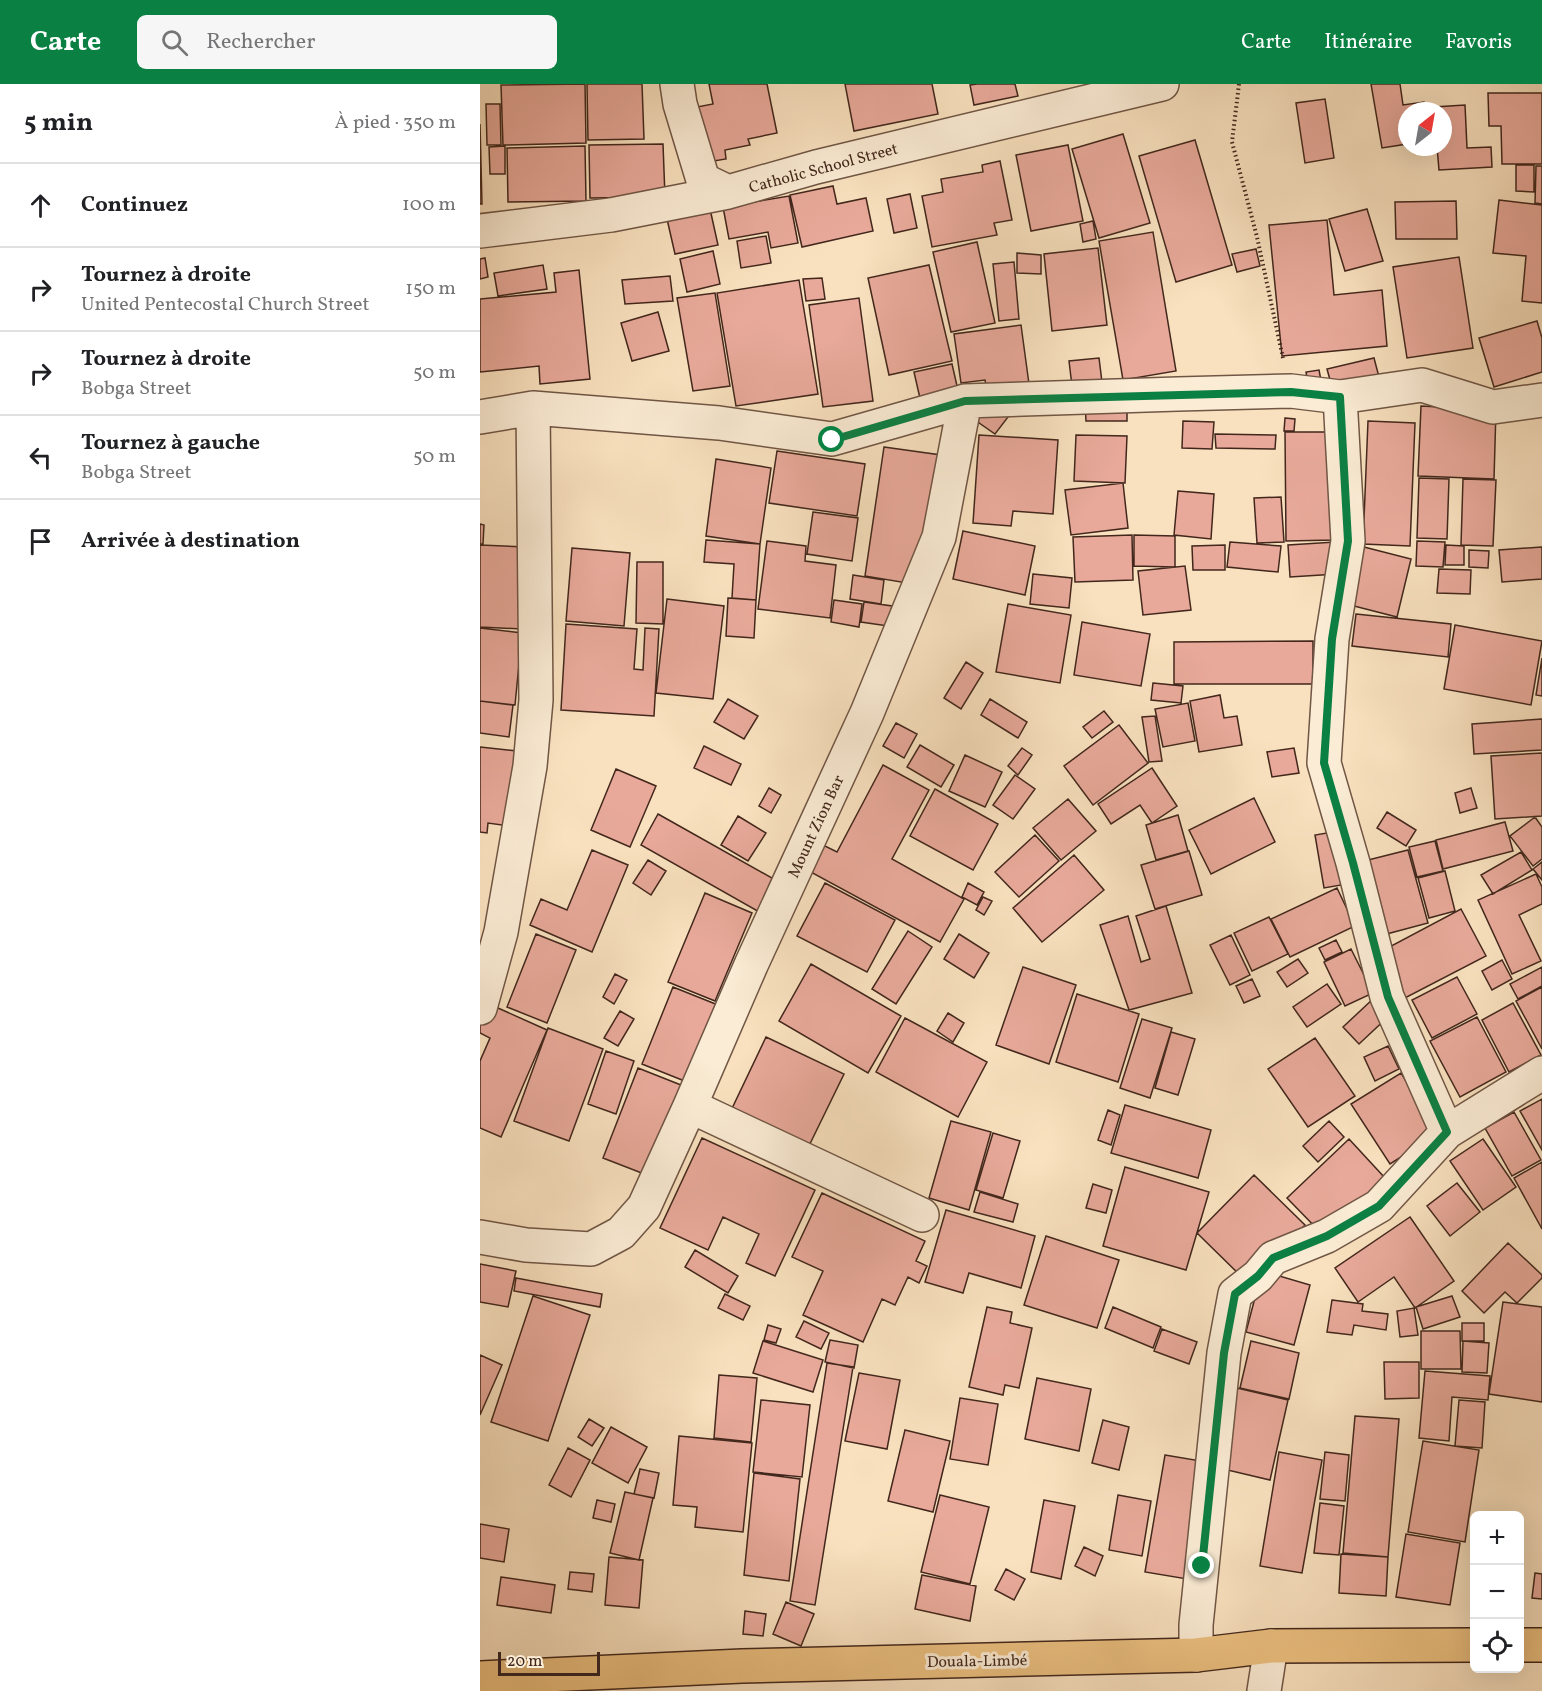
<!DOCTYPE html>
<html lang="fr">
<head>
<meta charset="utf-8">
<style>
  :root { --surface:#fff; --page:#f6f6f6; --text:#202124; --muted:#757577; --line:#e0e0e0; --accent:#0b8043 }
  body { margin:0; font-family:Vollkorn,serif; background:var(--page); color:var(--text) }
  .controls { position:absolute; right:18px; bottom:18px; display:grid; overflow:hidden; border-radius:9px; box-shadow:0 6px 24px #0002 }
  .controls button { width:54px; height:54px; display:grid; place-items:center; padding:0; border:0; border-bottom:2px solid var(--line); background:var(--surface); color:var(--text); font:30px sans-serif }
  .compass { position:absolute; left:918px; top:18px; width:54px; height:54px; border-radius:50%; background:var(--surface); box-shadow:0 6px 24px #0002; rotate:31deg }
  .scale { position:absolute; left:18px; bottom:15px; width:102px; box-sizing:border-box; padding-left:6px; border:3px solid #42271c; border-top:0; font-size:16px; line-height:21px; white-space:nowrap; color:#42271c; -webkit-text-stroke:4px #fbecd5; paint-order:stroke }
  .stop { position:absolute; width:18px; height:18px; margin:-14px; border:4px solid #0b8043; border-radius:50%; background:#fff }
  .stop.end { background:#0b8043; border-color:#fff; box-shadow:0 2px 6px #0008 }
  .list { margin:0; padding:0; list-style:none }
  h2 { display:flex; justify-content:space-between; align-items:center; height:78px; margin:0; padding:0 24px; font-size:26px }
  h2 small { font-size:20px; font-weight:400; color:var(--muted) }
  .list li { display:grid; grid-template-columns:39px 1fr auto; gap:18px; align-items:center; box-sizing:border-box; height:84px; padding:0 24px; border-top:2px solid var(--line) }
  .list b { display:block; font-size:22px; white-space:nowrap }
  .list p { margin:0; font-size:20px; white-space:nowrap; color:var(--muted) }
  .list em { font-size:20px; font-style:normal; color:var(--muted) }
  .icon { flex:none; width:33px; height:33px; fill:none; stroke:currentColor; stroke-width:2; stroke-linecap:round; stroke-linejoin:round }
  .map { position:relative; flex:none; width:1062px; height:1607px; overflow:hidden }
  header { display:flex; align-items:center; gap:36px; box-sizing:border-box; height:84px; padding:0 30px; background:var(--accent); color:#fff }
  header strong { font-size:28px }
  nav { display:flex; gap:33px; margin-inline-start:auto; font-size:21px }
  .search { width:420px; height:54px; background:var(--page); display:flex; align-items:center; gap:15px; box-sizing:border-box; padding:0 21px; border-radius:9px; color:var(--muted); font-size:22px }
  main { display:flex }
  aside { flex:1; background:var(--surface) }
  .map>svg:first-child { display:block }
</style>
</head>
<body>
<header>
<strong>Carte</strong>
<div class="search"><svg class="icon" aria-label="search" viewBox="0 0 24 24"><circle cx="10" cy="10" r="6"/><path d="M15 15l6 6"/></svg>Rechercher</div>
<nav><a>Carte</a><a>Itinéraire</a><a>Favoris</a></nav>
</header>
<main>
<aside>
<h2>5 min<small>À pied · 350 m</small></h2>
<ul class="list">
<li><svg class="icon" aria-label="ahead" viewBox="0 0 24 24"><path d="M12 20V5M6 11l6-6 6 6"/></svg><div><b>Continuez</b></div><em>100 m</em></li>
<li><svg class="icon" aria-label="right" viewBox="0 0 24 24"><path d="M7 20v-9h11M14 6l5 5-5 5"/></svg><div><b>Tournez à droite</b><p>United Pentecostal Church Street</p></div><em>150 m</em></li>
<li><svg class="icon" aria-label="right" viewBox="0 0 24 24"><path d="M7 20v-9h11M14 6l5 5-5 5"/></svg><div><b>Tournez à droite</b><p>Bobga Street</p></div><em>50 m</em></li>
<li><svg class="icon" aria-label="left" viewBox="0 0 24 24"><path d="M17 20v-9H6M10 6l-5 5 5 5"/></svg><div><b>Tournez à gauche</b><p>Bobga Street</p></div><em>50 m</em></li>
<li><svg class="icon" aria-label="arrive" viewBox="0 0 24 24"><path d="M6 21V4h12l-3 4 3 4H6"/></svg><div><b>Arrivée à destination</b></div></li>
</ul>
</aside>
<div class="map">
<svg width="1062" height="1607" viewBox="0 0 1062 1607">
  <rect width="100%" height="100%" fill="#f9e1bf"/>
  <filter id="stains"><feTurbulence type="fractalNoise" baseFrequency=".00333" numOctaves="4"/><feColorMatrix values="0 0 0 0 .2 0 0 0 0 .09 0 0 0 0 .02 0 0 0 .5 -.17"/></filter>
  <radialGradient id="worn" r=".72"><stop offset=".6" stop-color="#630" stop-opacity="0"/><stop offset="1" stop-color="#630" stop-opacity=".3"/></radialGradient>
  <path fill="#e8a99a" stroke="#42271c" stroke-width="1.5" d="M105,0l1,59 -83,2 -2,-60z
    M107,0h55l2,55 -56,1z
    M229,0h58l10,49 -29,6 2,6 -25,5 1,9 -18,3 -11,-55 16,-3z
    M365,0h87l6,30 -84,17z
    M497,0h38l3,12 -44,9 -4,-20z
    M891,0h29l3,21 21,-3 2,9h-19v33l-25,4z
    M1008,9h54v71h-40l-1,-38h-12z
    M845,15l9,59 -29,5 -9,-60z
    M6,20h14l1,41h-14z
    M985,21l2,43 24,-1 1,20 -53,3 -2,-23h6v-36h-8l-1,-4z
    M0,40l2,80h-2z
    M643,50l27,89 -51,15 -27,-89z
    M715,56l37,125 -56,17 -37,-126z
    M183,60l2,53 -75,1 -1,-53z
    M588,61l15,76 -52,10 -15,-76z
    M25,62v28h-15l-1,-27z
    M105,62l1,55 -78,1 -1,-54z
    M520,77l12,59 -18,3 3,12 -65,12 -10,-51 21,-4 -2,-13 42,-7 -1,-7z
    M1036,81h18v27l-18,-1z
    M1056,82h6v38l-7,-1z
    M353,102l4,18 29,-6 7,33 -71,16 -12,-52z
    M430,110l7,34 -23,5 -7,-34z
    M309,112l9,47 -27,5 -3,-16 -39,7 -6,-32z
    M1019,116l43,5v98l-20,-2 4,-45 -33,-3z
    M976,117l1,38h-61l-1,-37z
    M230,125l8,36 -43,9 -8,-35z
    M887,125l16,52 -38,10 -16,-52z
    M847,136l7,75 48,-5 5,56 -105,10 -13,-131z
    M613,137l3,18 -13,3 -3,-18z
    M673,148l23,139 -53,9 -24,-139z
    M286,152l5,27 -30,5 -4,-27z
    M497,158l18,81 -44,9 -18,-80z
    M618,164l9,77 -55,6 -8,-77z
    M776,165l4,17 -23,6 -5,-18z
    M233,167l7,33 -33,8 -7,-33z
    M537,169l24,2v19l-24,-1z
    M979,173l14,91 -66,10 -14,-91z
    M5,174l3,19 -8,2v-20z
    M534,178l5,57 -20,2 -6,-57z
    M63,181l4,24 -49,7 -4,-23z
    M449,181l23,96 -63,14 -21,-97z
    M99,186l11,109 -50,5 -1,-18 -59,6v-73l76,-7 -2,-19z
    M190,192l3,25 -48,3 -3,-24z
    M342,194l3,21 -19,2 -3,-22z
    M319,196l19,114 -82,12 -19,-113z
    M235,209l15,93 -37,5 -16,-93z
    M379,214l14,103 -50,6 -14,-102z
    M178,228l11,39 -37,10 -11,-38z
    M1057,237l5,17v34l-48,15 -15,-49z
    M541,241l8,59 -42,6 -2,-10 -24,3 -7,-49z
    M619,274l3,24 -30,4 -3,-25z
    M894,274l5,19 -47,10 -5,-18z
    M472,280l8,35 -38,8 -8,-35z
    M839,286l3,16 -13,2 -3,-16z
    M605,317h42v20h-41z
    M508,319l20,14 -13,17 -20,-14z
    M941,322l75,4 -2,69 -76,-3z
    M805,334l10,1 -1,12h-10z
    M703,337l31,1 -2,27 -30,-1z
    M888,337l47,2 -5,123 -47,-2z
    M805,348h49l1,108 -49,1z
    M735,350l61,1 -1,14 -59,-1z
    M499,351l79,5 -5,74 -40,-3 -2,15 -38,-3z
    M596,351l51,1 -2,47 -51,-2z
    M404,363l57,8 -14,98 -14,31 -48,-8z
    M297,367l88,13 -8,52 -88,-13z
    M236,375l55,9 -11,76 -54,-8z
    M939,394l30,1 -2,60 -30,-1z
    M983,395l33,1 -3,66 -32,-1z
    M643,399l5,45 -57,7 -6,-45z
    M698,407l36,3 -3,45 -37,-4z
    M801,413l3,45 -27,1 -3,-45z
    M333,428l45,6 -6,43 -45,-7z
    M0,440l4,1 -1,19h-3z
    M483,447l72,15 -10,49 -72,-16z
    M652,451l1,45 -58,2 -2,-45z
    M654,451l41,1v31l-41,-1z
    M226,456l54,4 -4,56 -24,-2 2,-34 -30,-2z
    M287,457l39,5 -1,15 31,4 -6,53 -72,-9z
    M937,457l28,1 -2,25 -27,-1z
    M750,458l51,4 -3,26 -51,-5z
    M855,458l2,32 -47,3 -2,-32z
    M0,461l46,2 -4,82 -42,-2z
    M745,461v25h-32l-1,-24z
    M966,461l18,1v19h-19z
    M884,463l47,12 -14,58 -47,-12z
    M1062,463v32l-40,3 -3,-32z
    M92,464l58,5 -6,73 -58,-5z
    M989,466l20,1 -1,17 -19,-1z
    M157,478h26v62l-27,-1z
    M705,482l6,44 -48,5 -5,-44z
    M959,485l32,1 -1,24 -33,-1z
    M553,490l39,4 -3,30 -39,-4z
    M373,491l31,5 -3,24 -31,-5z
    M248,514l28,2 -2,38 -28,-2z
    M187,515l57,7 -11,93 -57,-6z
    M354,516l28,4 -3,23 -28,-5z
    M384,518l28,4 -4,20 -27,-4z
    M528,520l63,11 -11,68 -64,-11z
    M876,530l95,10 -3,33 -96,-11z
    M602,538l68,12 -9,52 -67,-11z
    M86,540l71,5 -3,40 9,1 2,-42 14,1 -5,87 -93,-6z
    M975,541l87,16 -11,64 -87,-16z
    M0,544l42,5 -7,72 -35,-4z
    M833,557v43h-139v-42z
    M1062,574v38l-6,-1z
    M486,578l17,11 -22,36 -17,-11z
    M673,599l30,3 -2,17 -30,-3z
    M740,611l4,23 13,-2 5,29 -43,7 -9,-51z
    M248,615l30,17 -14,23 -30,-17z
    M510,615l37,23 -9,16 -37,-23z
    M0,617l33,4 -4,32 -29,-4z
    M708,619l7,38 -32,6 -8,-38z
    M624,627l9,11 -21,16 -9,-11z
    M675,632l7,45 -13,1 -7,-45z
    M1062,635v31l-68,4 -2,-30z
    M416,639l21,11 -13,24 -21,-12z
    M639,641l29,38 -55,42 -29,-39z
    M440,661l34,20 -13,22 -34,-20z
    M224,662l37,18 -10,21 -37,-17z
    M0,663l37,4 -8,75 -21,-3 -1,10 -7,-1z
    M542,664l10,7 -14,20 -10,-9z
    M814,664l5,25 -27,4 -5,-25z
    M1062,669v63l-47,3 -4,-63z
    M485,671l37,17 -17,35 -36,-16z
    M403,681l46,25 -37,69 72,40 -24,43 -133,-72 14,-26 16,8z
    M672,684l25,38 -25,17 -12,-18 -29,19 -13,-20z
    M136,685l40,17 -26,61 -39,-17z
    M535,691l20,14 -22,30 -20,-14z
    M289,704l12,7 -10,18 -12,-7z
    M991,704l6,20 -17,5 -5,-20z
    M455,705l63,35 -25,46 -63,-34z
    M774,714l21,44 -64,32 -22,-44z
    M588,715l28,32 -35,29 -28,-32z
    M907,728l29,18 -10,16 -29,-18z
    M178,730l121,68 -18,31 -120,-68z
    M698,731l10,36 -32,9 -10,-35z
    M258,732l28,17 -18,28 -27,-16z
    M1055,733l7,10v32l-9,7 -23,-30z
    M1025,738l8,29 -70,18 -7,-29z
    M858,747l9,53 -23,4 -9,-53z
    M555,751l24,26 -40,36 -24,-25z
    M955,757l8,30 -26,6 -8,-30z
    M112,766l36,15 -36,87 -62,-27 11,-26 26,11z
    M928,766l20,73 -49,13 -19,-74z
    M709,767l13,44 -47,14 -14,-44z
    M1041,768l11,18 -39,24 -12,-19z
    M594,771l30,35 -62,52 -29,-34z
    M168,776l18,11 -15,24 -18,-12z
    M1062,778v18l-9,-11z
    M965,787l10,40 -26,7 -11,-40z
    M1056,790l6,13v17l-23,11 22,46 -29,13 -34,-74z
    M345,799l70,37 -28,52 -70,-36z
    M488,799l16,9 -7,13 -15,-8z
    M857,804l18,38 -65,31 -19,-38z
    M225,809l47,20 -37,88 -47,-19z
    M503,813l9,4 -8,14 -8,-5z
    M686,822l26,87 -63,17 -29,-85 28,-9 13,46 9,-3 -14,-43z
    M981,825l25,47 -83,43 -25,-46z
    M789,833l19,37 -36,17 -18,-38z
    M428,847l24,16 -36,57 -24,-15z
    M56,850l40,16 -29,73 -40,-16z
    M479,850l30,19 -15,25 -30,-19z
    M751,851l19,40 -20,10 -20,-40z
    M856,856l6,12 -17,8 -6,-12z
    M871,865l22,44 -28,13 -21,-44z
    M818,875l10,14 -21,14 -10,-15z
    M1022,876l10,19 -20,11 -10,-19z
    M331,880l90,52 -33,57 -89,-52z
    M543,883l53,18 -27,79 -53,-19z
    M1062,883v19l-24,13 -8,-15z
    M135,890l12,6 -13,24 -11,-7z
    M977,893l20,37 -45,24 -20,-38z
    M772,895l8,17 -16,7 -8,-17z
    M847,900l14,20 -34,23 -14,-20z
    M193,903l45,18 -31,77 -45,-18z
    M1062,903v62l-26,-48z
    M597,910l62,20 -21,68 -62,-20z
    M894,914l16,17 -31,29 -16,-17z
    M1033,919l28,52 -32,17 -27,-52z
    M9,920l58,26 -46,107 -21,-9v-67l10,-23 -10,-5v-8z
    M140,927l14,8 -16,27 -14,-8z
    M468,929l16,10 -11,19 -16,-11z
    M997,933l29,55 -46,25 -30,-56z
    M425,934l82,44 -29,55 -82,-45z
    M662,935l30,9 -22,70 -30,-10z
    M68,944l55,21 -34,92 -55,-20z
    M691,948l24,7 -17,56 -23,-7z
    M286,953l78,37 -40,82 -77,-37z
    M835,954l40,58 -47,31 -40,-58z
    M908,962l11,23 -24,12 -11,-24z
    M126,967l28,10 -18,53 -28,-10z
    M158,984l48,19 -34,90 -49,-19z
    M921,989l38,60 -49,31 -39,-60z
    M1062,1015v51l-22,-39z
    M645,1021l86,25 -13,48 -87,-25z
    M628,1026l12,5 -9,30 -13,-5z
    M1034,1028l27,48 -29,16 -27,-48z
    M471,1037l40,11 -22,78 -40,-12z
    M849,1037l15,16 -26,25 -15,-16z
    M513,1049l27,8 -17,57 -27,-8z
    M222,1054l113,52 -40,86 -29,-13 13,-29 -36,-17 -15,33 -48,-22z
    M869,1055l36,39 -61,58 -37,-38z
    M1003,1055l33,48 -33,23 -33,-49z
    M1062,1078v67l-28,-51z
    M645,1083l84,25 -23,78 -83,-24z
    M774,1091l51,50 -58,57 -50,-49z
    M977,1099l23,29 -30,24 -23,-30z
    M613,1100l19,6 -6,23 -20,-5z
    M500,1108l38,12 -5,18 -39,-10z
    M342,1109l103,48 -9,20 11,5 -8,17 -11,-6 -13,28 -13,-6 -19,43 -60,-27 20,-44 -31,-14z
    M466,1126l89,26 -14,52 -52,-15 -6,20 -38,-11z
    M930,1133l44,64 -39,27 -21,-31 -36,25 -23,-34z
    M566,1152l73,24 -22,68 -73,-23z
    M1028,1159l34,32v3l-25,25 -12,-11 -21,21 -22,-22z
    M215,1166l43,26 -10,17 -43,-26z
    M0,1180l36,7 -8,36 -28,-5z
    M782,1187l48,14 -16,60 -48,-13z
    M36,1194l86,16 -2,13 -86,-16z
    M245,1210l25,12 -7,14 -25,-12z
    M53,1212l57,19 -42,126 -57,-19z
    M972,1212l8,21 -37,12 -7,-22z
    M852,1216l31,4 -1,7 26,3 -2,16 -32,-5 -2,10 -25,-3z
    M1023,1218l39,5v95l-53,-8z
    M507,1223l25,5 -2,11 22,5 -13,60 -14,-3 -2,10 -34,-8z
    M633,1223l48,20 -8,21 -48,-20z
    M934,1224l4,27 -18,2 -3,-26z
    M324,1237l25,12 -8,16 -25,-12z
    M982,1239h22v18h-22z
    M288,1241l13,4 -5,14 -12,-3z
    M682,1245l35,13 -8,22 -35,-13z
    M941,1247h39l1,38h-40z
    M350,1256l28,5 -4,23 -29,-6z
    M283,1257l60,19 -10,32 -60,-19z
    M771,1257l48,12 -10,46 -49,-11z
    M983,1257l26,2 -2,30 -25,-1z
    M0,1271l22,10 -22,50z
    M904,1278h35v36l-34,1z
    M347,1279l26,4 -38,238 -25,-4z
    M945,1287l65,5 -2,24 -36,-3 -3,44 -30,-3z
    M379,1289l41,7 -13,69 -42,-8z
    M239,1291l38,3 -6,64 -37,-4z
    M557,1294l54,11 -12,62 -54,-12z
    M757,1304l51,12 -18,80 -51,-12z
    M480,1314l38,6 -10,61 -38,-6z
    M281,1316l49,5 -8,72 -49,-5z
    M979,1316l26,2 -3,46 -27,-2z
    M875,1332l44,3 -11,138 -45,-4z
    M109,1335l15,9 -12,18 -14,-9z
    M623,1336l26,7 -10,43 -27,-7z
    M131,1343l36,20 -19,36 -36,-20z
    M425,1346l45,11 -17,71 -45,-11z
    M199,1352l73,7 -9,89 -48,-5 2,-20 -24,-2z
    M943,1357l56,9 -14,92 -57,-10z
    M88,1364l22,12 -19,37 -22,-12z
    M799,1368l43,8 -20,113 -42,-7z
    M845,1368l24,3 -4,46 -25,-2z
    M685,1371l42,7 -20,117 -42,-7z
    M160,1385l19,4 -5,25 -20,-4z
    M274,1389l46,6 -11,102 -45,-6z
    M145,1408l28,6 -14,62 -29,-7z
    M460,1411l49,12 -19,77 -49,-12z
    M638,1411l33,6 -9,55 -33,-6z
    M117,1416l18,4 -4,18 -18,-4z
    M564,1416l31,6 -14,73 -30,-7z
    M840,1419l24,3 -5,49 -25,-2z
    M0,1440l29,5 -5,33 -24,-4z
    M926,1450l54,9 -10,62 -54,-8z
    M604,1463l19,9 -8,20 -20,-10z
    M861,1470l47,3 -2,39 -47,-3z
    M129,1473l34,3 -4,48 -34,-3z
    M526,1485l19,10 -11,21 -19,-10z
    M90,1488l24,2 -2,18 -24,-3z
    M1055,1489l7,1v25l-10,-1z
    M442,1491l54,11 -6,35 -55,-12z
    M21,1493l54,8 -4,28 -54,-8z
    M306,1518l28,12 -13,32 -28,-12z
    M265,1527l21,3 -3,22 -20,-2z"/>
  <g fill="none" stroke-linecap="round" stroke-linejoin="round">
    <g stroke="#705645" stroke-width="36">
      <path id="minor" d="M197,0l3,20 23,76 25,12
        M0,147l131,-16 117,-23 88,-25 346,-83
        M860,313l8,144 -16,98 -8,124 29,100 34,134 60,135
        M0,333l53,-9 186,15 113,16 133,-38 213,-7 113,-3 49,6 82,-12 71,22 49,-7
        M0,924l21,-76 29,-166 6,-66 -3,-292
        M210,1022l232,109
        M0,1153l46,8 65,4 30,-16 23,-26 46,-101 61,-141 116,-252 72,-176 26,-136
        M716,1571v-30l28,-272 11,-59 23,-18 15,-18 54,-22 52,-30 68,-74 95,-59
        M784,1607l7,-45"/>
    </g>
    <g stroke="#42271c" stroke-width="36">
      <path id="trunk" d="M1040,1561h22
        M0,1594l262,-12 454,-11 75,-9 203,-1"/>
    </g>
    <path stroke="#42271c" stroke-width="4" stroke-dasharray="1.5 3" stroke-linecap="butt" d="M759,0l-7,58 25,95 26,121"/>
    <use href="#minor" stroke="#fbecd5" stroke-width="33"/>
    <use href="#trunk" stroke="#ecc080" stroke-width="33"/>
  </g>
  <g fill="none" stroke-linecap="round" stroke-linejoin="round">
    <path stroke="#0b8043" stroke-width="8" d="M352,356l133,-39 326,-9 49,5 8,144 -16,98 -8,124 29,100 35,134 59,135 -68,74 -52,30 -54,22 -15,18 -23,18 -11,59 -22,213"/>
  </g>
  <g text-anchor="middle" stroke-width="6" stroke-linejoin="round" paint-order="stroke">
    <g font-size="16" fill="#42271c" stroke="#fbecd5">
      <text transform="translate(343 83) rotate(-15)" y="6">Catholic School Street</text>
      <text transform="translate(335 742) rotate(-65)" y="6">Mount Zion Bar</text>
      <text transform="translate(497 1576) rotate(-1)" y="6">Douala-Limbé</text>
    </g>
  </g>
  <rect width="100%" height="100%" filter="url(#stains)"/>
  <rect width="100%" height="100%" fill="url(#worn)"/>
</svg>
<div class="controls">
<button>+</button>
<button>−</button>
<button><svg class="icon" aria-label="locate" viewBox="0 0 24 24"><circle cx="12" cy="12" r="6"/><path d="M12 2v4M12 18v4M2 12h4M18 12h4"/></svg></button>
</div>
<svg class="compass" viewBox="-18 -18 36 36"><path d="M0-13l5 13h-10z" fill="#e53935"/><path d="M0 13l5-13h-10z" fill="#757577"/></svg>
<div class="scale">20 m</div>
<div class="stop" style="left:352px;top:356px"></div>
<div class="stop end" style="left:722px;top:1482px"></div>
</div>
</main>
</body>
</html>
